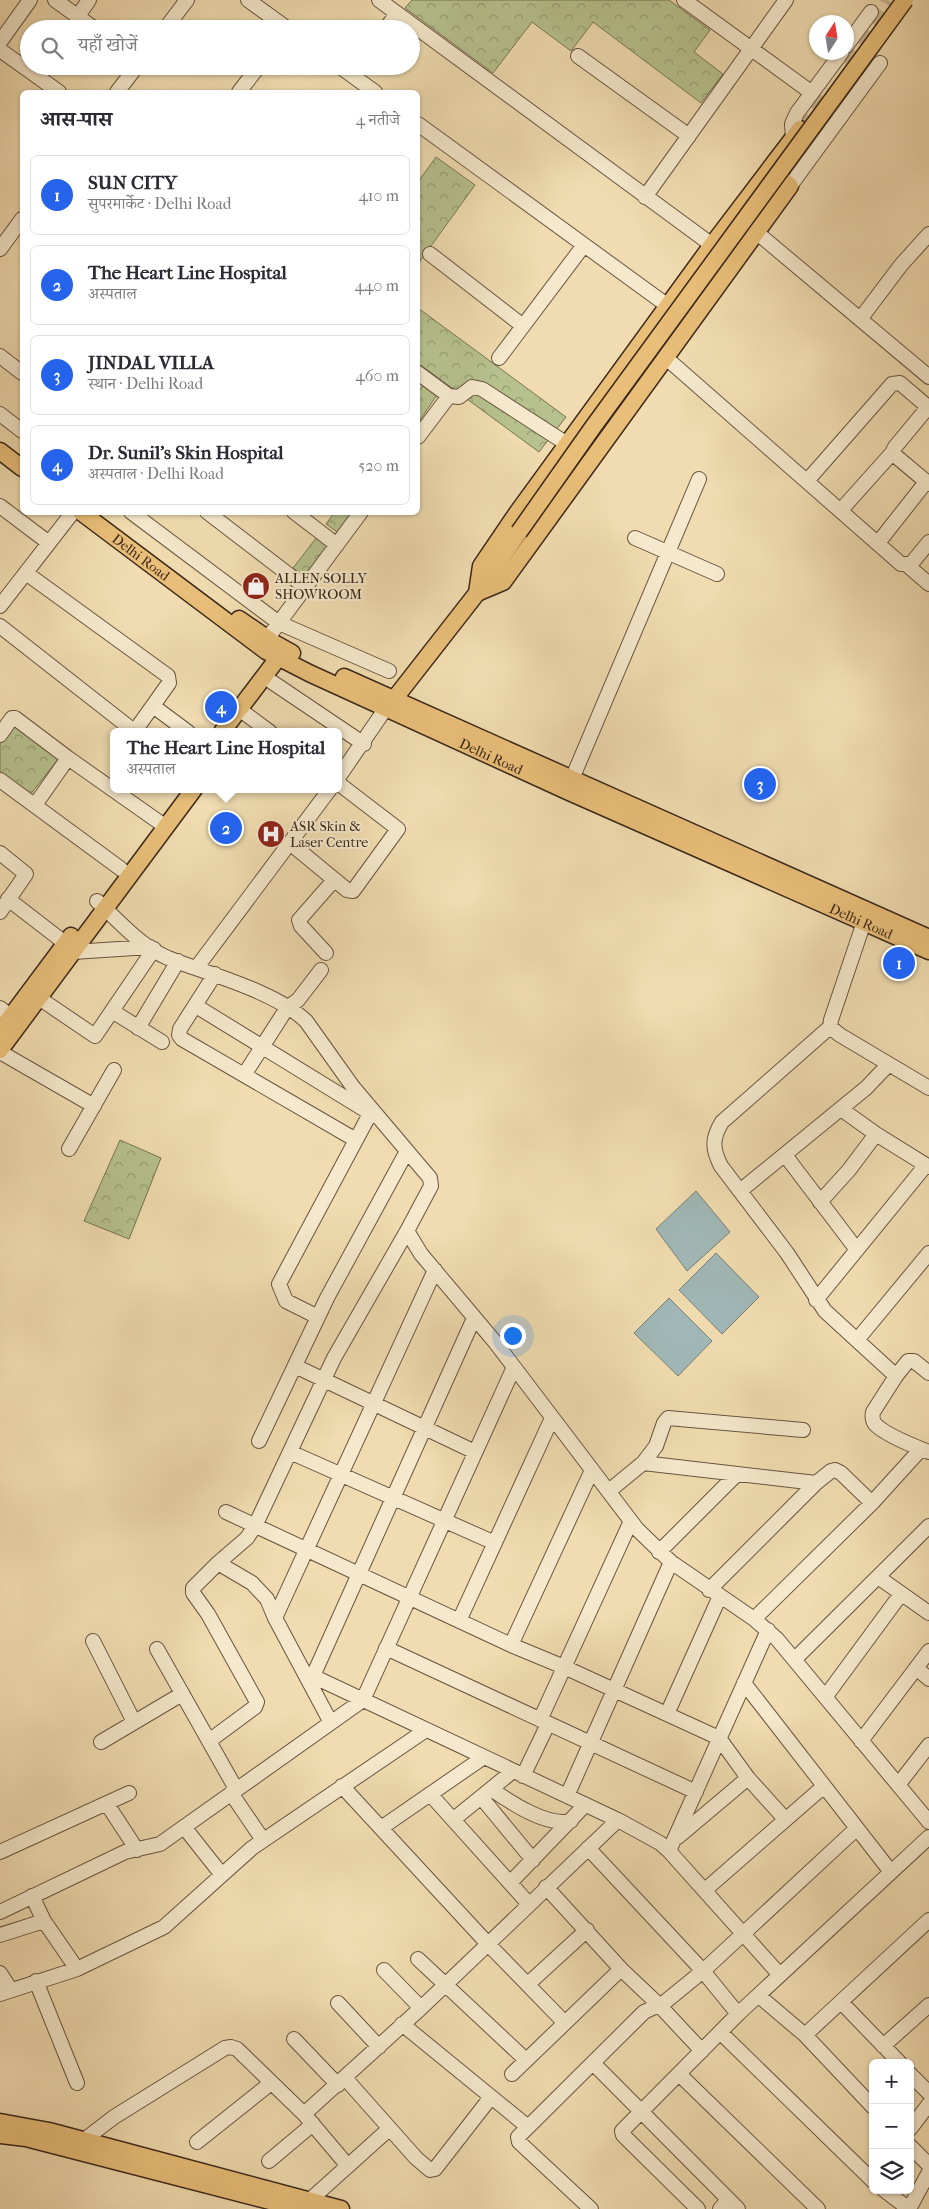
<!DOCTYPE html>
<html lang="hi">
<head>
<meta charset="utf-8">
<style>
  :root { --surface:#fff; --page:#f7f7f7; --text:#2b2b33; --muted:#7c7c81; --line:#e1e1e2; --accent:#2563eb }
  body { margin:0; font-family:"IM FELL French Canon","Noto Serif Devanagari",serif; background:var(--page); color:var(--text) }
  .controls { position:absolute; right:15px; bottom:15px; display:grid; overflow:hidden; border-radius:8px; box-shadow:0 1px 4px #0004 }
  .controls button { width:45px; height:45px; display:grid; place-items:center; padding:0; border:0; border-bottom:1px solid var(--line); background:var(--surface); color:var(--text); font:25px sans-serif }
  .compass { position:absolute; left:809px; top:15px; width:45px; height:45px; border-radius:50%; background:var(--surface); box-shadow:0 1px 4px #0004; rotate:12deg }
  .you { position:absolute; left:512px; top:1335px; width:18px; height:18px; margin:-12px; border:4px solid #fff; border-radius:50%; background:#1a73e8; box-shadow:0 0 0 8px #1a73e833 }
  .badge { display:grid; place-items:center; width:32px; height:32px; border-radius:50%; background:var(--accent); color:#fff; font-size:16px; font-weight:700 }
  .pin { position:absolute; translate:-50% -50%; border:2px solid #fff; box-shadow:0 1px 5px #0006 }
  .popup { position:absolute; left:110px; top:728px; width:232px; height:65px; box-sizing:border-box; display:grid; place-content:center; border-radius:8px; background:var(--surface); filter:drop-shadow(0 1px 4px #0005); font-size:16px; white-space:nowrap; color:var(--muted) }
  .popup b { font-size:19px; color:var(--text) }
  .popup::after { content:''; position:absolute; left:50%; top:100%; margin-left:-10px; border:10px solid transparent; border-top-color:var(--surface) }
  .list { margin:0; padding:0; list-style:none }
  h2 { display:flex; justify-content:space-between; align-items:center; height:65px; margin:0; padding:0 20px; font-size:21px }
  h2 small { font-size:16px; font-weight:400; color:var(--muted) }
  .list li { display:grid; grid-template-columns:32px 1fr auto; gap:15px; align-items:center; box-sizing:border-box; height:80px; margin:0 10px 10px; padding:0 10px; border:1px solid var(--line); border-radius:8px }
  .list b { display:block; font-size:19px; white-space:nowrap }
  .list p { margin:0; font-size:16px; white-space:nowrap; color:var(--muted) }
  .list em { font-size:16px; font-style:normal; color:var(--muted) }
  .icon { flex:none; width:28px; height:28px; fill:none; stroke:currentColor; stroke-width:2; stroke-linecap:round; stroke-linejoin:round }
  .map { position:relative; flex:none; width:929px; height:2209px; overflow:hidden }
  .search { position:absolute; background:var(--surface); box-shadow:0 1px 4px #0004; left:20px; top:20px; width:400px; height:55px; display:flex; align-items:center; gap:12px; box-sizing:border-box; padding:0 18px; border-radius:28px; color:var(--muted); font-size:19px }
  .panel { position:absolute; background:var(--surface); box-shadow:0 1px 4px #0004; left:20px; top:90px; width:400px; height:425px; border-radius:8px }
  .map>svg:first-child { display:block }
</style>
</head>
<body>
<div class="map">
<svg width="929" height="2209" viewBox="0 0 929 2209">
  <defs>
    <pattern id="forest-crowns" width="20" height="18" patternUnits="userSpaceOnUse" patternTransform="scale(1.25)"><rect width="20" height="18" fill="#b6c18d"/><path d="M2 6a3 3 0 1 1 6 0M12 15a3 3 0 1 1 6 0" fill="none" stroke="#959d72"/></pattern>
  </defs>
  <rect width="100%" height="100%" fill="#f0dcb0"/>
  <filter id="stains"><feTurbulence type="fractalNoise" baseFrequency=".004" numOctaves="4"/><feColorMatrix values="0 0 0 0 .2 0 0 0 0 .09 0 0 0 0 .02 0 0 0 .5 -.17"/></filter>
  <radialGradient id="worn" r=".72"><stop offset=".6" stop-color="#630" stop-opacity="0"/><stop offset="1" stop-color="#630" stop-opacity=".3"/></radialGradient>
  <path fill="url(#forest-crowns)" stroke="#787454" d="M412,0h257l41,30 -16,22 29,22 -22,29 -108,-81 -22,29 -39,-29 -39,51 -88,-65z
    M436,157l39,28 -57,79v-82z
    M418,308l148,109 -27,35 -121,-89z
    M423,385l14,10 -19,28v-30z
    M334,513h21l-15,21 -14,-10z
    M317,537l12,9 -24,31 -12,-9z
    M15,724l44,34 -29,37 -30,-23v-29z
    M120,1140l41,18 -32,81 -45,-18z"/>
  <path fill="#a0b8b7" stroke="#777e78" d="M696,1191l34,41 -43,39 -31,-42z
    M716,1253l43,44 -37,37 -43,-44z
    M669,1298l43,43 -34,35 -44,-43z"/>
  <g fill="none" stroke-linecap="round" stroke-linejoin="round">
    <path stroke="#ccb892" stroke-width="16" stroke-dasharray="16 8" stroke-linecap="butt" d="M848,65l12,-18 28,-47
      M800,129l29,-39"/>
    <g stroke="#685440" stroke-width="16">
      <path id="minor" d="M55,0l40,29
        M248,0l40,29
        M379,0l333,245
        M684,0l128,93
        M78,16l11,-16
        M165,29l22,-29
        M385,29l12,-15
        M0,42l30,-42
        M846,46l25,-34
        M0,50l59,42
        M578,56l111,80
        M339,66l36,26
        M117,92l20,-26
        M239,92l20,-26
        M418,124l250,182
        M793,138l-1,-14 5,-11 45,-61
        M790,186l90,-123
        M645,197l141,-197
        M749,226l180,151
        M0,249l22,-30
        M430,254l93,72
        M861,318l40,-53 28,-31
        M0,356l22,17
        M665,357l236,207h10l18,-22
        M499,358l85,-113
        M418,373l31,23 10,1 13,-10 10,2 85,55
        M929,406l-34,41 -3,6 37,31
        M0,414l22,17
        M418,437l31,-41
        M807,481l85,-97 8,-1 28,24
        M0,506l49,37
        M841,510l51,-57
        M131,512l148,111 110,48
        M207,512l98,75
        M294,512l43,33
        M635,538l82,36
        M878,543l48,-61
        M907,565l22,19
        M0,606l73,-94
        M0,626l130,102h7l32,-45 -1,-7 -142,-103
        M261,647l100,-135
        M272,682l92,62
        M153,706l35,26
        M239,709l31,23
        M0,735l12,-17h3l53,40 98,69
        M338,778l48,-70
        M572,779l127,-300
        M0,780l121,89
        M35,805l33,-47
        M290,843l57,47 6,1 45,-62 -60,-46
        M0,853l26,21 -26,38
        M8,899l57,44
        M97,901c22,20 43,45 71,57 40,16 107,33 138,63l47,66 77,91 1,8 -24,45 14,23 74,88 142,187 34,33 83,57 23,20 152,183
        M867,913l-36,107 -1,7 -108,95c-10,16 -10,27 -1,44l66,87 38,58 71,65
        M73,952l77,-5
        M326,953l-25,-27 -2,-6 35,-40
        M197,967l133,-178
        M215,974l-35,55 -1,6 3,4 174,101
        M39,998l56,38 59,-87
        M196,1006l174,107
        M0,1008l19,15
        M112,1011l50,31
        M830,1027l10,8 89,53
        M138,1028l40,-67
        M0,1052l94,54
        M244,1075l43,-67 11,-8 23,-30
        M841,1109l35,25 53,33
        M69,1149l45,-79
        M785,1155l72,95
        M740,1191l126,-103 22,-23
        M820,1202l29,-32 27,-36
        M816,1300l110,-135
        M318,1317l-32,-16 -7,-17 93,-174
        M857,1340l72,-87
        M295,1366l180,86
        M929,1373l-15,-12h-6l-12,15 -23,36c-1,5 -1,8 2,12 9,10 41,23 54,28
        M259,1441l68,-143 80,-147
        M290,1452l205,91
        M643,1463l13,-17 8,-23 4,-5 135,12
        M609,1491l34,-28 173,20
        M226,1512l285,133 53,22 155,71 29,40 37,41
        M659,1552l78,-78
        M878,1577l51,36
        M709,1590l107,-107 15,-12 4,-1 6,3 31,30
        M275,1618l160,-348
        M754,1619l118,-116 49,-54
        M459,1621l93,-203
        M93,1641l41,81
        M511,1645l81,-175
        M386,1648l310,144
        M157,1649l79,140
        M795,1659l134,-133
        M916,1668l13,11
        M304,1672l314,148 42,23 9,8 111,124
        M313,1676l161,-358
        M744,1683l147,189
        M826,1696l75,-102
        M667,1714l53,-118
        M540,1720l91,-199
        M330,1721l-55,-103 -8,-19 -15,-16 -34,-20 29,-25 8,-12 79,-168 73,-127
        M209,1741l46,-34 2,-5 -49,-88 -15,-21v-5l25,-25
        M861,1741l68,-90
        M101,1742l81,-48
        M523,1776l25,-52
        M898,1785l31,-40
        M342,1786l146,158 76,78
        M491,1789c19,13 56,38 80,32
        M231,1793l32,47
        M430,1794l98,109
        M567,1796l104,-234
        M481,1797l52,63
        M107,1804l30,46
        M454,1819l59,-48
        M184,1827l38,48
        M381,1828l103,-71
        M678,1837l70,-59
        M588,1848l115,123 35,43
        M669,1851l99,-221
        M0,1852l129,-59
        M510,1883l75,-78
        M546,1887l75,82 38,36 43,46
        M705,1890l118,-103
        M32,1896l12,25 33,48
        M0,1912l125,-60 35,-8 203,-144 151,-333
        M0,1935l44,-14
        M418,1959l108,101
        M384,1970l37,38
        M0,1973l11,17
        M36,1981l41,102
        M528,1984l59,-54
        M0,1994l77,-25 87,-42 88,-79 174,-118
        M759,1996l46,39 68,72
        M338,2003l41,44
        M842,2003l58,60
        M402,2024l126,103
        M721,2033l152,148
        M805,2035l124,-115
        M294,2039l44,46
        M883,2046l46,-41
        M593,2063l145,146
        M512,2074l109,-105
        M910,2074l19,19
        M680,2075l138,134
        M345,2078l71,80 14,12 5,-1 56,-72
        M304,2114l117,-106 197,-188
        M910,2129l19,-25
        M84,2140l30,-23 111,-69 6,-1 6,2 67,65 44,52
        M197,2142l74,-59
        M910,2146l19,19
        M269,2161l44,-37
        M884,2190l25,19
        M308,2209l2,-9 79,-71
        M591,2209l-72,-67 -1,-5 126,-125 21,-10 38,-31 153,-142
        M698,2209l-75,-74 -1,-4 116,-117 191,-177
        M720,2209l8,-9
        M909,2209l20,-37"/>
    </g>
    <g stroke="#3a271a" stroke-width="19">
      <g id="major">
        <path d="M0,451l22,17"/>
        <path id="s1" d="M81,512l185,139 43,22 258,118 362,160"/>
        <path d="M477,593l4,-27 36,-53 195,-268 88,-116"/>
        <path d="M477,593l26,-11 287,-396 -20,-17"/>
        <path d="M239,619l35,24 18,10"/>
        <path d="M344,677l585,261"/>
        <path d="M388,707l89,-114 42,-61"/>
        <path d="M222,732l62,-82"/>
        <path d="M0,1031l71,-95"/>
        <path d="M0,1050l194,-261"/>
        <path d="M0,2122l49,9 292,78"/>
        <path d="M0,2135l26,3 275,71"/>
      </g>
    </g>
    <use href="#minor" stroke="#f5e8cc" stroke-width="14"/>
    <use href="#major" stroke="#e8be78" stroke-width="16"/>
    <g stroke="#3a271a" stroke-width="19" stroke-linecap="butt">
      <path id="major-bridge" d="M519,532l74,-105 312,-427"/>
    </g>
    <use href="#major-bridge" stroke="#e8be78" stroke-width="16"/>
  </g>
  <defs>
    <g id="shop-disc" transform="scale(1.4375)"><circle r="9.5" fill="#8f2418" stroke="#f5e8cc"/><path d="M-5-2.5h2.3a2.7 3.5 0 0 1 5.4 0H5L5.5 6h-11ZM-1.5-2.5h3a1.5 2.3 0 0 0-3 0Z" fill="#fff"/></g>
    <g id="hospital-disc" transform="scale(1.4375)"><circle r="9.5" fill="#8f2418" stroke="#f5e8cc"/><path d="M-5-5h3v3.5h4V-5h3V5h-3V1.5h-4V5h-3Z" fill="#fff"/></g>
  </defs>
  <g fill-rule="evenodd">
    <use href="#shop-disc" x="256" y="586"/>
    <use href="#hospital-disc" x="271" y="834"/>
  </g>
  <g text-anchor="middle" stroke-width="4" stroke-linejoin="round" paint-order="stroke">
    <g font-size="14" fill="#3a271a" stroke="#f5e8cc">
      <text dy="5" stroke="none"><textPath href="#s1" startOffset="75">Delhi Road</textPath></text>
      <text dy="5" stroke="none"><textPath href="#s1" startOffset="480">Delhi Road</textPath></text>
      <text dy="5" stroke="none"><textPath href="#s1" startOffset="885">Delhi Road</textPath></text>
    </g>
    <g font-size="14" fill="#3a271a" stroke="#f5e8cc" text-anchor="start">
      <text x="275" y="583">ALLEN SOLLY<tspan x="275" dy="16">SHOWROOM</tspan></text>
      <text x="290" y="831">ASR Skin &amp;<tspan x="290" dy="16">Laser Centre</tspan></text>
    </g>
  </g>
  <rect width="100%" height="100%" filter="url(#stains)"/>
  <rect width="100%" height="100%" fill="url(#worn)"/>
</svg>
<div class="controls">
<button>+</button>
<button>−</button>
<button><svg class="icon" aria-label="layers" viewBox="0 0 24 24"><path d="M12 4l9 5-9 5-9-5zM3 14l9 5 9-5"/></svg></button>
</div>
<svg class="compass" viewBox="-18 -18 36 36"><path d="M0-13l5 13h-10z" fill="#e53935"/><path d="M0 13l5-13h-10z" fill="#7c7c81"/></svg>
<div class="you"></div>
<div class="pin badge" style="left:899px;top:963px">1</div>
<div class="pin badge" style="left:226px;top:828px">2</div>
<div class="popup"><b>The Heart Line Hospital</b>अस्पताल</div>
<div class="pin badge" style="left:760px;top:784px">3</div>
<div class="pin badge" style="left:221px;top:707px">4</div>
<div class="search"><svg class="icon" aria-label="search" viewBox="0 0 24 24"><circle cx="10" cy="10" r="6"/><path d="M15 15l6 6"/></svg>यहाँ खोजें</div>
<section class="panel">
<h2>आस-पास<small>4 नतीजे</small></h2>
<ul class="list">
<li><span class="badge">1</span><div><b>SUN CITY</b><p>सुपरमार्केट · Delhi Road</p></div><em>410 m</em></li>
<li><span class="badge">2</span><div><b>The Heart Line Hospital</b><p>अस्पताल</p></div><em>440 m</em></li>
<li><span class="badge">3</span><div><b>JINDAL VILLA</b><p>स्थान · Delhi Road</p></div><em>460 m</em></li>
<li><span class="badge">4</span><div><b>Dr. Sunil's Skin Hospital</b><p>अस्पताल · Delhi Road</p></div><em>520 m</em></li>
</ul>
</section>
</div>
</body>
</html>
